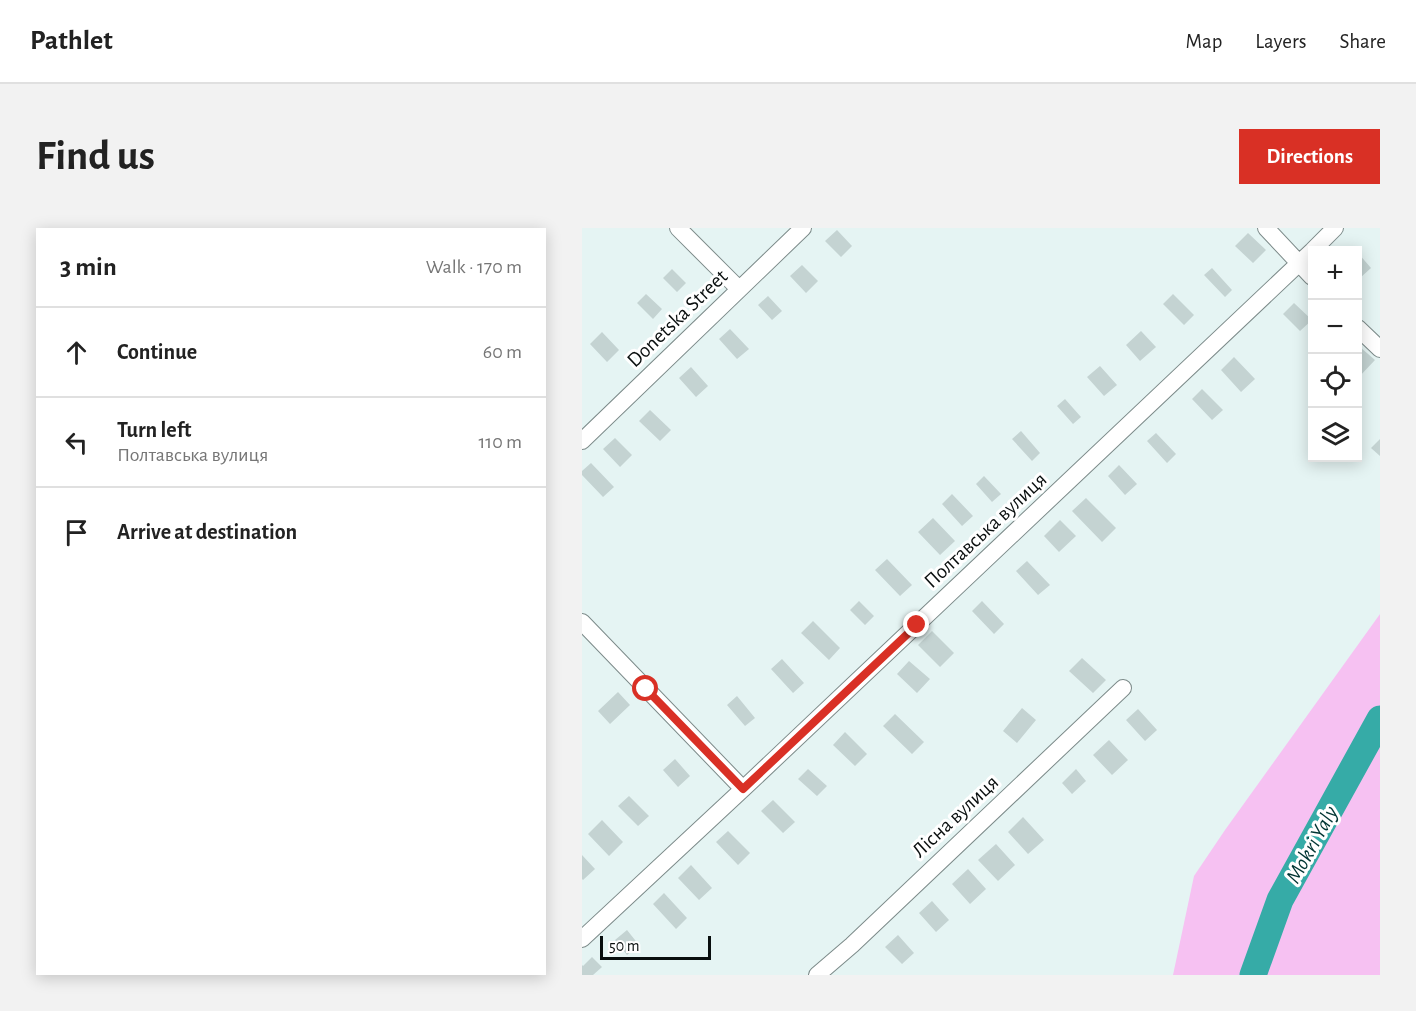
<!DOCTYPE html>
<html lang="en">
<head>
<meta charset="utf-8">
<style>
  :root { --surface:#fff; --page:#f2f2f2; --text:#222; --muted:#767676; --line:#e0e0e0; --accent:#d93025 }
  body { margin:0; font-family:"Alegreya Sans",sans-serif; background:var(--page); color:var(--text) }
  .controls { position:absolute; right:18px; top:18px; display:grid; overflow:hidden; border-radius:0px; box-shadow:0 3px 15px #0003 }
  .controls button { width:54px; height:54px; display:grid; place-items:center; padding:0; border:0; border-bottom:2px solid var(--line); background:var(--surface); color:var(--text); font:30px sans-serif }
  .scale { position:absolute; left:18px; bottom:15px; width:111px; box-sizing:border-box; padding-left:6px; border:3px solid #090e0e; border-top:0; font-size:16px; line-height:21px; white-space:nowrap; color:#090e0e; -webkit-text-stroke:4px #fff; paint-order:stroke }
  .stop { position:absolute; width:18px; height:18px; margin:-14px; border:4px solid #d93025; border-radius:50%; background:#fff }
  .stop.end { background:#d93025; border-color:#fff; box-shadow:0 2px 6px #0008 }
  .list { margin:0; padding:0; list-style:none }
  h2 { display:flex; justify-content:space-between; align-items:center; height:78px; margin:0; padding:0 24px; font-size:26px }
  h2 small { font-size:20px; font-weight:400; color:var(--muted) }
  .list li { display:grid; grid-template-columns:39px 1fr auto; gap:18px; align-items:center; box-sizing:border-box; height:90px; padding:0 24px; border-top:2px solid var(--line) }
  .list b { display:block; font-size:22px; white-space:nowrap }
  .list p { margin:0; font-size:20px; white-space:nowrap; color:var(--muted) }
  .list em { font-size:20px; font-style:normal; color:var(--muted) }
  .icon { flex:none; width:33px; height:33px; fill:none; stroke:currentColor; stroke-width:2; stroke-linecap:round; stroke-linejoin:round }
  .map { position:relative; flex:none; width:798px; height:747px; overflow:hidden; border-radius:0px }
  header { display:flex; align-items:center; gap:36px; box-sizing:border-box; height:84px; padding:0 30px; background:var(--surface); border-bottom:2px solid var(--line) }
  header strong { font-size:28px }
  nav { display:flex; gap:33px; margin-inline-start:auto; font-size:21px }
  .intro { display:flex; align-items:center; justify-content:space-between; box-sizing:border-box; height:144px; padding:0 36px }
  h1 { margin:0; font-size:42px }
  .button { padding:15px 27px; border-radius:0px; background:var(--accent); color:#fff; font-size:21px; font-weight:700 }
  main { display:flex; gap:36px; padding:0 36px }
  aside { flex:1; background:var(--surface); border-radius:0px; box-shadow:0 3px 15px #0003 }
  .map>svg:first-child { display:block }
</style>
</head>
<body>
<header>
<strong>Pathlet</strong>
<nav><a>Map</a><a>Layers</a><a>Share</a></nav>
</header>
<div class="intro"><h1>Find us</h1><a class="button">Directions</a></div>
<main>
<aside>
<h2>3 min<small>Walk · 170 m</small></h2>
<ul class="list">
<li><svg class="icon" aria-label="ahead" viewBox="0 0 24 24"><path d="M12 20V5M6 11l6-6 6 6"/></svg><div><b>Continue</b></div><em>60 m</em></li>
<li><svg class="icon" aria-label="left" viewBox="0 0 24 24"><path d="M17 20v-9H6M10 6l-5 5 5 5"/></svg><div><b>Turn left</b><p>Полтавська вулиця</p></div><em>110 m</em></li>
<li><svg class="icon" aria-label="arrive" viewBox="0 0 24 24"><path d="M6 21V4h12l-3 4 3 4H6"/></svg><div><b>Arrive at destination</b></div></li>
</ul>
</aside>
<div class="map">
<svg width="798" height="747" viewBox="0 0 798 747">
  <rect width="100%" height="100%" fill="#e5f4f3"/>
  <path fill="#f6c1f2" d="M798,386v361h-207l21,-99 31,-46z"/>
  <g fill="none" stroke-linecap="round" stroke-linejoin="round">
    <path stroke="#36aba7" stroke-width="27" d="M671,747l27,-75 100,-181"/>
  </g>
  <path fill="#c4d3d2" d="M255,2l15,16 -11,11 -16,-16z
    M666,5l18,17 -13,13 -18,-17z
    M776,25l13,15 -11,10 -2,-3z
    M220,37l16,16 -12,12 -16,-17z
    M630,40l20,22 -7,7 -21,-22z
    M90,41l14,14 -9,9 -14,-14z
    M64,66l16,15 -9,10 -16,-16z
    M591,66l21,21 -10,10 -21,-21z
    M186,68l14,15 -10,9 -14,-15z
    M712,75l18,17 -12,11 -17,-17z
    M148,101l19,20 -12,10 -18,-20z
    M559,103l15,16 -16,14 -14,-16z
    M20,104l17,18 -12,12 -17,-18z
    M778,119l15,13 -17,18v-29z
    M652,129l21,22 -14,13 -20,-22z
    M518,138l17,19 -13,11 -17,-19z
    M109,139l17,19 -12,11 -17,-19z
    M620,161l21,21 -11,10 -20,-21z
    M483,171l16,18 -8,7 -16,-18z
    M68,182l21,20 -11,11 -21,-20z
    M439,203l19,22 -8,8 -20,-22z
    M574,205l20,21 -9,9 -20,-22z
    M33,210l17,17 -12,12 -17,-18z
    M798,211v17l-9,-8z
    M9,235l23,24 -11,10 -21,-22v-4z
    M537,237l18,19 -12,11 -17,-19z
    M402,248l17,18 -9,8 -16,-18z
    M370,266l21,22 -11,10 -20,-22z
    M504,270l30,30 -14,14 -30,-31z
    M351,290l22,23 -15,14 -22,-23z
    M478,292l16,16 -17,16 -15,-16z
    M305,331l25,26 -12,11 -25,-26z
    M445,333l23,24 -12,10 -22,-24z
    M277,373l15,15 -9,9 -15,-15z
    M400,373l22,23 -10,10 -22,-23z
    M231,393l27,27 -11,12 -28,-27z
    M350,403l22,22 -14,14 -22,-22z
    M500,430l24,22 -13,13 -24,-22z
    M200,431l22,24 -11,10 -22,-24z
    M327,433l21,18 -13,14 -20,-19z
    M36,464l12,13 -20,19 -12,-13z
    M155,468l18,22 -10,8 -18,-21z
    M440,480l14,12 -19,23 -14,-12z
    M556,481l19,21 -12,11 -19,-21z
    M313,486l29,28 -12,12 -29,-28z
    M263,504l22,22 -12,12 -22,-21z
    M527,512l19,20 -16,15 -19,-20z
    M93,531l15,17 -12,11 -15,-17z
    M226,541l19,17 -10,10 -19,-17z
    M494,541l10,12 -14,13 -10,-11z
    M47,568l20,20 -11,10 -20,-20z
    M191,572l22,22 -12,11 -22,-22z
    M441,589l21,23 -16,14 -20,-22z
    M20,592l21,22 -14,14 -21,-22z
    M146,603l22,22 -12,12 -22,-23z
    M414,616l19,21 -17,16 -20,-21z
    M0,627l13,14 -12,11 -1,-1z
    M109,637l21,23 -13,12 -21,-22z
    M386,641l18,20 -16,15 -18,-20z
    M82,665l23,25 -11,11 -23,-25z
    M350,673l17,19 -13,12 -17,-19z
    M45,702l12,15 -12,10 -12,-15z
    M316,707l16,18 -12,11 -17,-17z
    M10,729l10,10 -9,8h-11v-10l1,1z"/>
  <g fill="none" stroke-linecap="round" stroke-linejoin="round">
    <g stroke="#7c8a89" stroke-width="18">
      <path id="minor" d="M96,0l61,61
        M684,0l46,49
        M731,22l22,-22
        M776,100l22,21
        M0,213l221,-213
        M0,394l161,167
        M0,711l161,-150 569,-538
        M235,747l35,-30 271,-257"/>
    </g>
    <use href="#minor" stroke="#fff" stroke-width="16"/>
  </g>
  <g fill="none" stroke-linecap="round" stroke-linejoin="round">
    <path stroke="#d93025" stroke-width="8" d="M64,461l97,100 174,-164"/>
  </g>
  <g text-anchor="middle" stroke-width="6" stroke-linejoin="round" paint-order="stroke">
    <g font-size="21" fill="#090e0e" stroke="#fff">
      <text transform="translate(95 90) rotate(-44)" y="7">Donetska Street</text>
      <text transform="translate(403 302) rotate(-43)" y="7">Полтавська вулиця</text>
      <text transform="translate(373 588) rotate(-43)" y="7">Лісна вулиця</text>
    </g>
    <g font-size="22" font-style="italic" fill="#003533" stroke="#fff">
      <text transform="translate(729 616) rotate(-61)" y="8">Mokri Yaly</text>
    </g>
  </g>
</svg>
<div class="controls">
<button>+</button>
<button>−</button>
<button><svg class="icon" aria-label="locate" viewBox="0 0 24 24"><circle cx="12" cy="12" r="6"/><path d="M12 2v4M12 18v4M2 12h4M18 12h4"/></svg></button>
<button><svg class="icon" aria-label="layers" viewBox="0 0 24 24"><path d="M12 4l9 5-9 5-9-5zM3 14l9 5 9-5"/></svg></button>
</div>
<div class="scale">50 m</div>
<div class="stop" style="left:64px;top:461px"></div>
<div class="stop end" style="left:335px;top:397px"></div>
</div>
</main>
</body>
</html>
